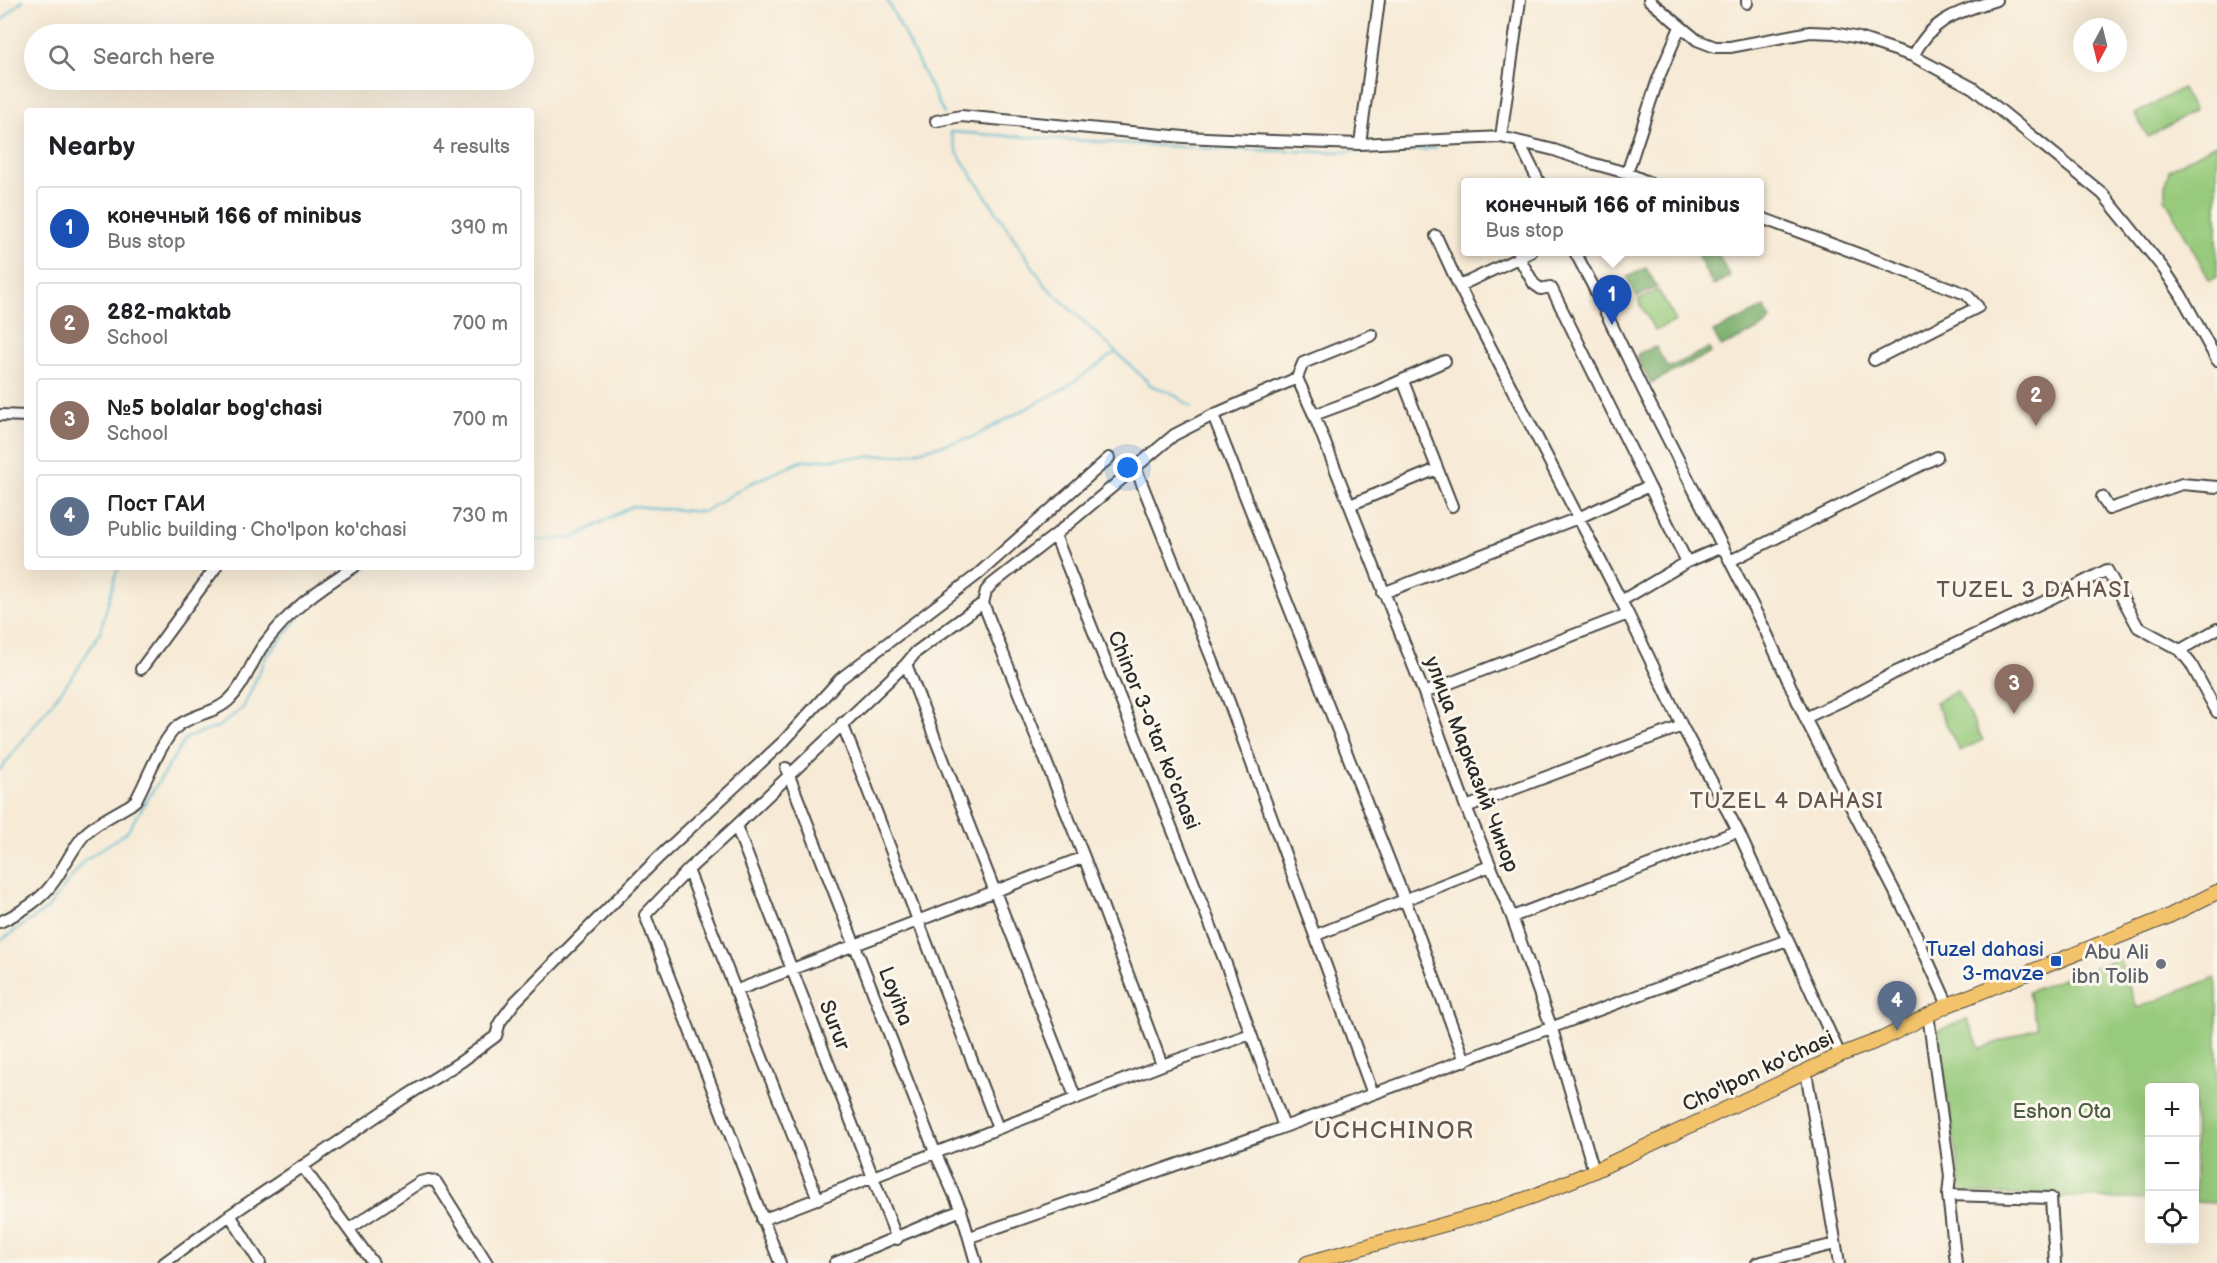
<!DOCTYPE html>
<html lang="en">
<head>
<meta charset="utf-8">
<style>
  :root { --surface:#fff; --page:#f2f2f2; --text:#202124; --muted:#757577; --line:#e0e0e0; --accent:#0b8043 }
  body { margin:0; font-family:"Balsamiq Sans",sans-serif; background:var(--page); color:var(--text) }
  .controls { position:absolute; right:18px; bottom:18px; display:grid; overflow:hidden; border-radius:6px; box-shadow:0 6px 24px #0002 }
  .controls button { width:54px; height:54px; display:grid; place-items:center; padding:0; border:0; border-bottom:2px solid var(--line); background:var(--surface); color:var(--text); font:30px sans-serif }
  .compass { position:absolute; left:2073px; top:18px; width:54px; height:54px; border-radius:50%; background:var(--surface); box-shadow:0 6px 24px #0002; rotate:187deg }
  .you { position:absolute; left:1128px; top:468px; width:21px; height:21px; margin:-15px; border:4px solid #fff; border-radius:50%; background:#1a73e8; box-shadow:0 0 0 9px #1a73e833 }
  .badge { display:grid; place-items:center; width:39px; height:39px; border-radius:50%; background:var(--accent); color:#fff; font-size:20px; font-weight:700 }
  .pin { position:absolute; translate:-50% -50px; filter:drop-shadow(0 2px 3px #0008) }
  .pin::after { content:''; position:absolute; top:32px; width:21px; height:18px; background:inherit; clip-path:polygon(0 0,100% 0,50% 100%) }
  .popup { position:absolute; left:1461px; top:178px; width:303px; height:78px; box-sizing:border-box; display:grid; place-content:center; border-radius:6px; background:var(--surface); filter:drop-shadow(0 2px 4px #0005); font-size:20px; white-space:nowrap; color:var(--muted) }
  .popup b { font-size:22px; color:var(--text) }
  .popup::after { content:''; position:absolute; left:50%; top:100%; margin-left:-12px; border:12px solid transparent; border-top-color:var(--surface) }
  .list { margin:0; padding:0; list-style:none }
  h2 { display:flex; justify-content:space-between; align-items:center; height:78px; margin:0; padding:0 24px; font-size:26px }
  h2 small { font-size:20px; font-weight:400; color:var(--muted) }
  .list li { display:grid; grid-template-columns:39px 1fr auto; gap:18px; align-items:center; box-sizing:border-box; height:84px; margin:0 12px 12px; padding:0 12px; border:2px solid var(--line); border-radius:6px }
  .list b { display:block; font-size:22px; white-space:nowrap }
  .list p { margin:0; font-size:20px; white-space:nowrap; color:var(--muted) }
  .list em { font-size:20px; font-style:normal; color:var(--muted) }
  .icon { flex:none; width:33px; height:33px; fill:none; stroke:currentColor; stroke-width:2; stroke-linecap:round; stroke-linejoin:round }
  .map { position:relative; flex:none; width:2217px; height:1263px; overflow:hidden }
  .search { position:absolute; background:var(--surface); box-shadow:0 6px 24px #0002; left:24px; top:24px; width:510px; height:66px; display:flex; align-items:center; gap:15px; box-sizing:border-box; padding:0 21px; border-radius:33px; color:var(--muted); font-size:22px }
  .panel { position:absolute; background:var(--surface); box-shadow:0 6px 24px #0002; left:24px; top:108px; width:510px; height:462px; border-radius:6px }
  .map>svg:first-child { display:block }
</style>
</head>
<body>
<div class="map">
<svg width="2217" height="1263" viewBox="0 0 2217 1263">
  <rect width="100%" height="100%" fill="#fbf7ec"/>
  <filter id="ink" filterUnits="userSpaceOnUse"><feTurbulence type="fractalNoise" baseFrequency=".0167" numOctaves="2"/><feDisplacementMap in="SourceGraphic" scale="12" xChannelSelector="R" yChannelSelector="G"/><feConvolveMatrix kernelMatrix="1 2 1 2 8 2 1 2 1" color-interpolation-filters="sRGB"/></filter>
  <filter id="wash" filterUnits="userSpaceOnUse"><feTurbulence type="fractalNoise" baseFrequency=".008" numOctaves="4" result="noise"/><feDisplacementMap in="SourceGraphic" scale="24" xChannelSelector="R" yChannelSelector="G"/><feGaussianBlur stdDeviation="1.35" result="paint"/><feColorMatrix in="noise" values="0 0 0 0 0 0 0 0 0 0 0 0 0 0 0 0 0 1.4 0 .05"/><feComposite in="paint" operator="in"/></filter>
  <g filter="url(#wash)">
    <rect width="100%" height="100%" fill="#f7ead6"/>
    <path fill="#97ca7b" stroke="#617a53" stroke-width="1.5" d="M2182,88l12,23 -46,26 -13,-23z
      M2217,143v134l-7,4 -45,-83v-12l4,-16z
      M1658,290l18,31 -21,10 -17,-31z
      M1957,691l26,49 -23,11 -25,-49z
      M2119,958l18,50 77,-30 3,11v214l-22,-1 -1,-114h-44l-1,112 -187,-7 -25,-162 30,-12 13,30 58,-22 -10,-35z"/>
    <path fill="#79ae6b" stroke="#526c4b" stroke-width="1.5" d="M1696,252h21l13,25 -17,9z
      M1646,268l11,19 -20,10 -10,-20z
      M1765,307l5,12 -4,7 -45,21 -8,-15z
      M1656,347l12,21 41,-20 2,5 -60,30 -15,-26 3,-4z"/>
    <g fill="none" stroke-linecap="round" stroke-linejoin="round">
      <path stroke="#4fb6cd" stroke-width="2" d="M887,0l57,114
        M0,22l23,-22
        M1192,407l-22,-15 -18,-6 -107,-101 -87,-131 -8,-22 262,17 112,3 99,-2 14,-3
        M531,541l42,-3 59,-32 71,6 48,-29 51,-22 104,-7 65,-16 94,-50 51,-36
        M332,588l35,-21
        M0,770l75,-97 25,-41 18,-65
        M0,941l47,-32 38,-49 42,-28 59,-94 32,-11 25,-19 23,-51 39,-47 15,-14"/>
    </g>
  </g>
  <g filter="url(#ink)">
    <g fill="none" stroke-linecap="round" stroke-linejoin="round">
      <g stroke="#4a4845" stroke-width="14">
        <path id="minor" d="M1649,0l48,40 18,7h15l80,-15 24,1 25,5 54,18 60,32 130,106 60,74 18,27 36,65
          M1747,3v-3
          M1913,56c21,-39 44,-43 83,-56
          M936,121l25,-5 223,21 89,4 87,3 141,-7 53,13 37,13 36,10 21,9
          M1501,137l19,-137
          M1519,142l20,40
          M1360,144l19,-144
          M1627,173l31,-94 22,-52
          M1759,217l207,77 12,13 -104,53
          M1436,236l23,50
          M1531,252l-72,34 169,328 54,112 56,105 102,224
          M1575,252l18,34 51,106 122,240 40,88 103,199 39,86
          M1518,256l16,28 7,5 9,-2 2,2 97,197
          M1297,378l17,37 110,278 42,114 46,110 40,112 42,142
          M1403,381l49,125
          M0,415l27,1
          M1213,415l201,508 51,138
          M1314,415l57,-21 74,-33
          M1136,469l92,230 145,395
          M2102,497l7,12 73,-25 35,3
          M1350,505l87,-36
          M1055,535l-64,50 -5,6 -3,12 101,254 78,208
          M1730,561l207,-104
          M1383,593l195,-75 71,-32 38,76
          M1621,601l66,-39 35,-15
          M2180,650l37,-21
          M906,664l170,435
          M141,669l75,-102
          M1424,693l204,-79
          M1805,718l41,-19 50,-27 156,-74 55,-28 31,57 42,23 11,14 26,48
          M842,723l156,405
          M786,768l149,384 26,58 15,53
          M1466,807l216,-81
          M736,826l161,413
          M688,870l130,329
          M1512,917l226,-86
          M0,922c21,-10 42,-22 55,-42 11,-16 18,-33 31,-47 10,-10 32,-21 44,-28l6,-5c11,-20 26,-62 43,-75 17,-12 38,-12 52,-27 14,-14 20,-35 31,-51 28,-37 53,-56 92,-80
          M1316,935l174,-69
          M735,991l349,-134
          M1928,1014l22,162 -2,19 8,68
          M1806,1072l33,191
          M1284,1127l-58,-163 -171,-429 119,-100 39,-20 84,-37 6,-15 69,-28
          M302,1166l71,97
          M1948,1195l103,3 4,65
          M230,1215l30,48
          M762,1220l400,-155 89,-31
          M349,1229l71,-47 9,-2 7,2 51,81
          M970,1237l314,-110 503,-187
          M164,1263l66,-48 178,-120 54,-34 34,-25 4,-14 15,-20 144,-145 125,-116 56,-62 137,-104 132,-117
          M780,1263l-135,-348 43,-45 48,-44 170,-162 10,-12 67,-49
          M835,1263l126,-53
          M1757,1263l78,-19"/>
      </g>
      <g stroke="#4a4845" stroke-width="16">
        <path id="major" d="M1307,1263l178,-50 49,-17 60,-25 246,-116 42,-16 66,-34 219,-88 50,-25"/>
      </g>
      <use href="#minor" stroke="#fff" stroke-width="10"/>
      <use href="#major" stroke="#f2c36a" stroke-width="14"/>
    </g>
  </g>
  <rect fill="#1a4fb4" stroke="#fbf7ec" stroke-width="2" x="2050" y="955" width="12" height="12" rx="3"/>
  <circle fill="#6b7280" stroke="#fbf7ec" stroke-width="2" cx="2161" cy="964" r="6"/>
  <g text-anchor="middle" stroke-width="6" stroke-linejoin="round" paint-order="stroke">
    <g font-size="21" fill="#2b2b2b" stroke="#fbf7ec">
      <text transform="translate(1154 730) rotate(68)" y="7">Chinor 3-o'tar ko'chasi</text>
      <text transform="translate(1472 764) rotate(69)" y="7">улица Марказий Чинор</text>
      <text transform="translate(896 996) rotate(69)" y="7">Loyiha</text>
      <text transform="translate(835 1025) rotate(69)" y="7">Surur</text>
      <text transform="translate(1758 1071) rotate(-25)" y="7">Cho'lpon ko'chasi</text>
    </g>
    <g font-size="21" fill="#164399" stroke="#fbf7ec" text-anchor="end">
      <text x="2044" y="956">Tuzel dahasi<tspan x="2044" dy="24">3-mavze</tspan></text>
    </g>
    <g font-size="21" fill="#5b616d" stroke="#fbf7ec" text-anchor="end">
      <text x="2149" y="959">Abu Ali<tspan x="2149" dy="24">ibn Tolib</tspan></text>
    </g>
    <g font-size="21" fill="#4b5b43" stroke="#fbf7ec">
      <text x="2062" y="1118">Eshon Ota</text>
    </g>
    <g font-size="22" letter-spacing="1.5" fill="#67554f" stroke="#fbf7ec">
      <text x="2034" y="597">TUZEL 3 DAHASI</text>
      <text x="1787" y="808">TUZEL 4 DAHASI</text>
    </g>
    <g font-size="24" letter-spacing="1.5" fill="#67554f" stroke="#fbf7ec">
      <text x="1394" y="1138">UCHCHINOR</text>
    </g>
  </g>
</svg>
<div class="controls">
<button>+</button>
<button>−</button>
<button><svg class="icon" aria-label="locate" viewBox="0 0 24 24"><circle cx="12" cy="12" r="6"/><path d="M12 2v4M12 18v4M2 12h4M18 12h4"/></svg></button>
</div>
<svg class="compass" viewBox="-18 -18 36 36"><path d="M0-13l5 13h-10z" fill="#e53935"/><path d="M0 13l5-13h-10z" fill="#757577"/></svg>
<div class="you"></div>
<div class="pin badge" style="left:1612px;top:325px;background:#1a4fb4">1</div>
<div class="popup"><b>конечный 166 of minibus</b>Bus stop</div>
<div class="pin badge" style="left:2036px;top:426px;background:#8d6e63">2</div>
<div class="pin badge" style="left:2014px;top:714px;background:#8d6e63">3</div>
<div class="pin badge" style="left:1897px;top:1031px;background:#5c6f8a">4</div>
<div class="search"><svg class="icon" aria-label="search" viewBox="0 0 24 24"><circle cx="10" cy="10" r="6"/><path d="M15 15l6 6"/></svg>Search here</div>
<section class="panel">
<h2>Nearby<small>4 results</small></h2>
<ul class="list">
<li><span class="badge" style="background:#1a4fb4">1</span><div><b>конечный 166 of minibus</b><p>Bus stop</p></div><em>390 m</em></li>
<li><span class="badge" style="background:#8d6e63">2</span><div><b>282-maktab</b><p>School</p></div><em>700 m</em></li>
<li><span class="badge" style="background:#8d6e63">3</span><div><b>№5 bolalar bog'chasi</b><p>School</p></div><em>700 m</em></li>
<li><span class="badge" style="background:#5c6f8a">4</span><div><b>Пост ГАИ</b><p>Public building · Cho'lpon ko'chasi</p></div><em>730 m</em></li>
</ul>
</section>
</div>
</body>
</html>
